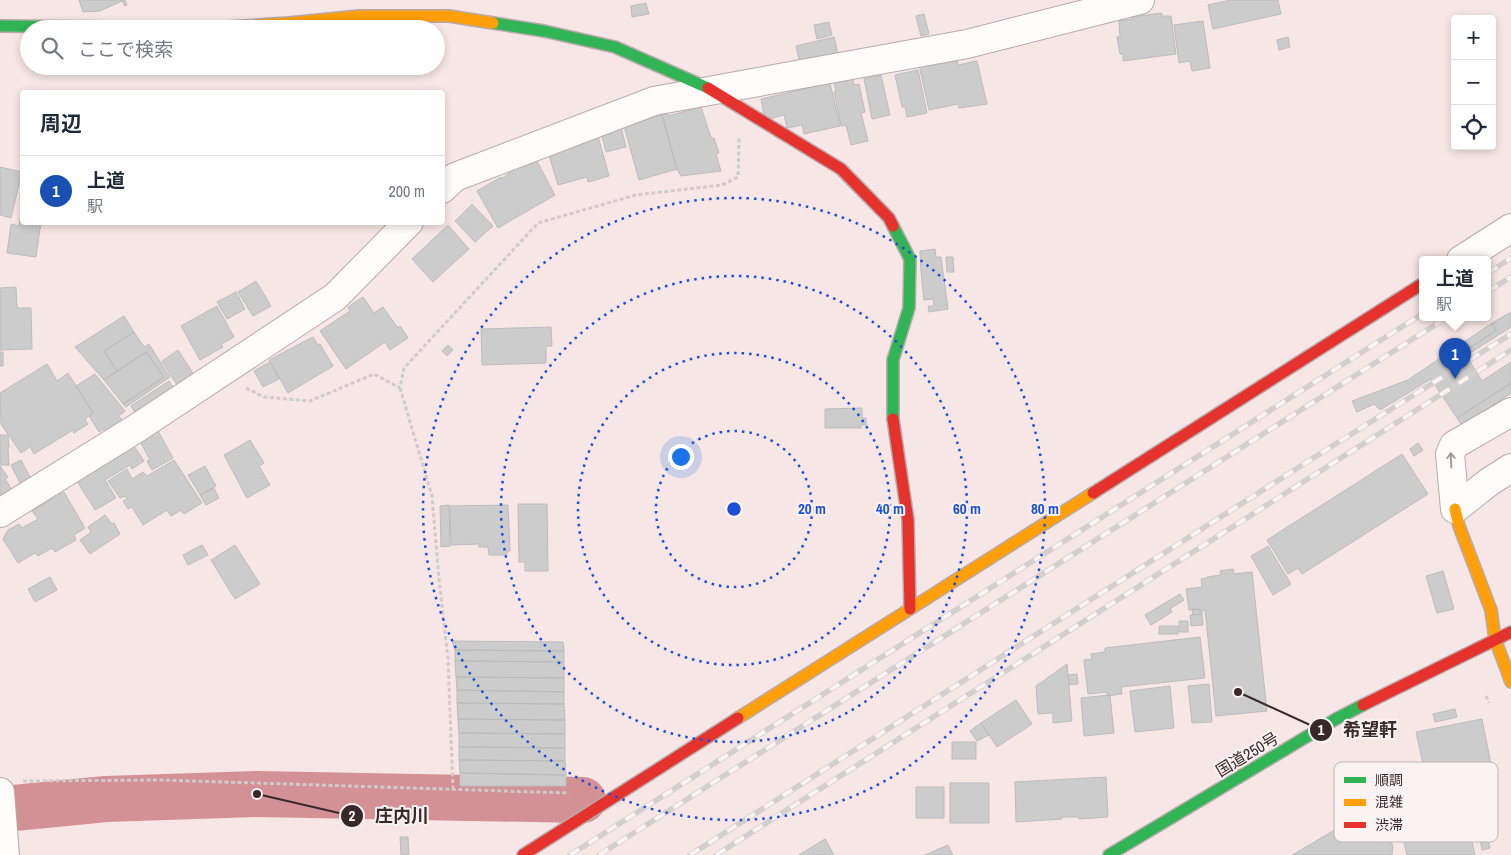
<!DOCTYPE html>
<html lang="ja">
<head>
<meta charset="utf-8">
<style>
  :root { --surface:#fff; --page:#f2f2f3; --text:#1f2937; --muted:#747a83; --line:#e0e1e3; --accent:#7b6a6b }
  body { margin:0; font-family:"Archivo Narrow","Noto Sans JP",sans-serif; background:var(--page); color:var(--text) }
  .controls { position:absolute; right:15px; top:15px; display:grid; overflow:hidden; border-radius:5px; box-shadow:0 2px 8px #0003 }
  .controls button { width:45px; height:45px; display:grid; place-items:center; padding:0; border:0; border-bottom:1px solid var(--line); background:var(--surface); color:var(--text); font:25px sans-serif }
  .you { position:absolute; left:680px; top:456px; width:18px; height:18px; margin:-12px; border:4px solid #fff; border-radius:50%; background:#1a73e8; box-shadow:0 0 0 8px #1a73e833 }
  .badge { display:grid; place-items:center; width:32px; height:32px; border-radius:50%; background:var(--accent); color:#fff; font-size:16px; font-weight:700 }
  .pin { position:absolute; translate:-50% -41px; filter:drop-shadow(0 1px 2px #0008) }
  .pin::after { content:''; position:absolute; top:26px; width:18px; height:15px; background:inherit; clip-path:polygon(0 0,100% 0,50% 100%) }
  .popup { position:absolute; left:1419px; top:256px; width:72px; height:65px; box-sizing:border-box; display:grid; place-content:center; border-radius:5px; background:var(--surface); filter:drop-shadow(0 1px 4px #0005); font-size:16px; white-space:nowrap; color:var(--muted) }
  .popup b { font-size:19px; color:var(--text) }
  .popup::after { content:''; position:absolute; left:50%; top:100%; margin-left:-10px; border:10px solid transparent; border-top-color:var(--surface) }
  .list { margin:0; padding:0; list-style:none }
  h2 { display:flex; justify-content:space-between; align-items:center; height:65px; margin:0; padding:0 20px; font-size:21px }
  h2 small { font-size:16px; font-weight:400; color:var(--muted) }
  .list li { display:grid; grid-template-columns:32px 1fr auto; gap:15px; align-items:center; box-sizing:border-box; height:70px; padding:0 20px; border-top:1px solid var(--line) }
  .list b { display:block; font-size:19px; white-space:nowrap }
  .list p { margin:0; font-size:16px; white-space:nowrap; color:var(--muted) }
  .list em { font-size:16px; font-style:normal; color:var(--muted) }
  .icon { flex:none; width:28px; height:28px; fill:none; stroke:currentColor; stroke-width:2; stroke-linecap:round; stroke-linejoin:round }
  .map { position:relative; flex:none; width:1511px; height:855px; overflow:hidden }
  .search { position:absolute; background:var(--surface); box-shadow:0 2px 8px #0003; left:20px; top:20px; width:425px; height:55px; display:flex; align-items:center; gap:12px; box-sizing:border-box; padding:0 18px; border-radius:28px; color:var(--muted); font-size:19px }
  .panel { position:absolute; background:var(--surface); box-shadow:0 2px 8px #0003; left:20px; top:90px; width:425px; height:135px; border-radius:5px }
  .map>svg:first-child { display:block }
</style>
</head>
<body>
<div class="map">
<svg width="1511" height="855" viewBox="0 0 1511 855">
  <rect width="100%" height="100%" fill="#f7e6e6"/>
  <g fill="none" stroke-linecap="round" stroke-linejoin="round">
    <path stroke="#d39196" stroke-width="46" d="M0,811l14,-3 92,-9 151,-5 326,6"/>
  </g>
  <path fill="#ccc" stroke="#bcbcbc" d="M79,0h46l2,5 -2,1 -3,-5 -22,10 -17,1z
    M1231,0h47l3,14 -68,15 -5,-24z
    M646,3l3,11 -17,3 -1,-11z
    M1161,13l2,3h8l5,38 -53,7v-7h-3l-3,-17h3l-1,-16 13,-2v-2z
    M924,14l5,20 -8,2 -5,-20z
    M1203,21l7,47 -18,3 -2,-10 -11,2 -5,-38z
    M829,22l3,13 -15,4 -3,-14z
    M834,37l5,22 -38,9 -5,-22z
    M1288,37l2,10 -11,3 -2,-10z
    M957,60l1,5 19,-4 10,43 -28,4 -1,-4 -29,6 -10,-45 4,-2v3z
    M918,70l9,43 -20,4 -2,-10h-3l-7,-32z
    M881,75l9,40 -18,4 -8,-40z
    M852,77l2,8 5,-1 6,28 -4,1 7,28 -17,4 -5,-20 -5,1 -7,-34 2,-1 -2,-9z
    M830,83l10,43 -36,8 -2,-9 -15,3 -3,-13 -19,5 -4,-21z
    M701,107l10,31h3l5,15 -3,1 5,17 -40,5 -4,-7 -15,-54 6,-1v2z
    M662,115l15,54 -38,11 -15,-54z
    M621,127l5,20 -20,5 -5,-20z
    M598,136l11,40 -21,6 -1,-5 -29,8 -10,-33z
    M534,156l21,39 -57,33 -21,-37 24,-14v2l11,-8 -1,-3z
    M0,167l22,5 -11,46 -11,-3z
    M472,204l21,22 -18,16 -20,-21z
    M22,206v16h19l-5,35 -29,-4 4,-29 8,2z
    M448,225l21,24 -36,33 -21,-23z
    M935,249l1,8h5l7,52 -19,3 -1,-6h6l-1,-7 -9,1 -3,-28 -1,-21z
    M946,257h7l1,15h-7z
    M256,281l15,25 -18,10 -15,-24z
    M16,287l1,21h14l1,41 -32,1v-62z
    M236,292l9,17 -18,10 -10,-17z
    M363,297l11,16 9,-6 15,21 2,-2 8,12 -18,12 -5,-8 -39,27 -26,-38 30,-20 -2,-4z
    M217,306l17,31 -13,7 2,3 -23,13 -19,-34z
    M1511,312v15l-44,28 -3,-3 32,-22 -4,-7z
    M124,316l10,16 -30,19 13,20 -13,9 -29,-33z
    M1492,323l4,7 -32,22 18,29 29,-19v21l-54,35 -26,-39 -51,31 -6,-6 -17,8 -5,-11 56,-21z
    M551,327l1,19h-6v17l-64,2 -1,-36z
    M134,332l10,15 5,-3 21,33 -44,30 -3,-3 41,-27 -18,-25 -29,19 -13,-20z
    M313,337l5,8 2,-1 13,22 -45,27 -19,-33z
    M448,345l5,5 -6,6 -5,-5z
    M178,350l18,28 -17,10 -17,-27z
    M0,352h3v14h-3z
    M146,352l18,25 -41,27 -19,-24z
    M270,362l9,17 -16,8 -9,-16z
    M47,364l10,17 11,-8 25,40 -8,6 3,5 -14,9 -1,-3 -39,24 -4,-7 -9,6 -20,-29 -1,-31z
    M95,374l30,37 -6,5 5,8 -17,11 -3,-6 -5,3 -10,-16 4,-3 -17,-27z
    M169,381l7,10 -38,26 -7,-11z
    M1511,383v10l-49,33 -5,-8z
    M862,408v10h4v7h-5v3h-36v-19z
    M158,431l15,27 -21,12 -5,-9 3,-1 -10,-19z
    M0,435h8l1,12h-1l1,18h-9z
    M250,440l14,23 -5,3 11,19 -23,13 -23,-43z
    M132,443l12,18 -12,8 -2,-4 -25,15 11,18 -21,12 -20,-32z
    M1418,443l5,7 -9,6 -4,-7z
    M1402,454l26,40 -126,80 -4,-6 -10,6 -21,-34z
    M21,460l10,19 -10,6 -10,-20z
    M174,460l28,43 -18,11 -3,-4 -10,6 -4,-6 -24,15 -11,-18 -4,2 -5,-8 4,-2 -2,-3 -5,2 -12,-17 19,-12 5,10 11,-7 4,4z
    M0,466l8,11 -3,2 7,11 -12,7z
    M205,466l11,20 -16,9 -12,-20z
    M214,488l5,10 -13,7 -6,-10z
    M64,492l21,36 -11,7 2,5 -21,12 -3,-4 -14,8 -3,-3 -17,10 -15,-24 5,-9 11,-6 3,4 16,-9 -6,-8z
    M518,504h29l1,67h-23v-9h-6z
    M449,505l1,41 -9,1 -1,-41z
    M508,505l2,46h-3v4h-18l-1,-8h-9v-3l-28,1 -1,-39z
    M105,515l7,9 2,-1 6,11 -30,20 -10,-14 11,-8 -3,-5z
    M202,545l6,10 -20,10 -5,-10z
    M235,545l25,39 -25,15 -24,-39z
    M1268,546l23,38 -18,11 -22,-39z
    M1233,569l1,5 18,-2 15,139 -51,5 -11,-106 -6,1v-2l-10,1 -3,-21 16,-2 -1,-8 6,-1v-1l14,-2 -1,-4z
    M1443,571l11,38 -17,4 -11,-37z
    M50,577l7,13 -22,12 -7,-13z
    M1180,594l4,6 -14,9 2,3 -21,13 -6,-10z
    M1192,609h7v2h3v3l-9,1z
    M1202,614l1,11 -12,1 -1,-11z
    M1179,621h9v11h-9z
    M1159,626h19v8h-19z
    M1200,637l5,41 -84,9 1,7 -15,2v-4l-19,2 -4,-34 8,-1 -1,-5 14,-2v-4z
    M452,641l111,1 1,9 -109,-1z
    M455,650l109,1v11l-109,-1z
    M455,661l109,1v16l-108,-1z
    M1067,664l5,57 -19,2v-10l-15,1 -2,-28z
    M1077,674l1,10 -9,1 -1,-10z
    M456,677l108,1v14l-107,-2z
    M1209,684l3,38 -20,1 -4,-37z
    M1170,686l4,42 -39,4 -5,-41z
    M457,690l107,2v12l-107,-1z
    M1110,695l4,38 -30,3 -3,-38z
    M1016,700l16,24 -35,23 -16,-24z
    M457,703l107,1 1,16 -107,-1z
    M1455,709l2,8 -22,5 -2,-8z
    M458,719l107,1v14l-106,-1z
    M1482,719l9,45 -65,14 -10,-46z
    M981,723l8,12 -12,6 -7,-10z
    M459,733l106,1v14l-106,-1z
    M952,742h24v17h-24z
    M459,747l106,1v13l-106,-1z
    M459,760l106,1 1,14 -106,-2z
    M460,773l106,2v11h-106z
    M1106,777l2,40 -29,2v-2h-17v2l-46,3 -1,-40z
    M950,783h39v40h-39z
    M916,787h28v31h-28z
    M1466,814l9,41h-68l-6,-26z
    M1352,820l11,18 12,-7 7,12 8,-4 3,8 -1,8h-100z
    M1486,829l4,19 -8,2 -4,-20z
    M400,837h8l1,18h-8z
    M825,839l9,16h-35z
    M948,845l5,10h-28z"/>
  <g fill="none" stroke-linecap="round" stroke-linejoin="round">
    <g stroke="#b8aaaa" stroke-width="30">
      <path id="street" d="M442,189l13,-12 199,-76 313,-57 173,-44
        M1461,260l50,-32
        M1455,509l-5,-55 4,-9 57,-33
        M1455,509l34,-27 22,-14
        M0,513l137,-85 198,-131 74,-75
        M0,792l5,63"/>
    </g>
    <g stroke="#b8aaaa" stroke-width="14">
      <path id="fast" d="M493,23l51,8 71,16 93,41
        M0,26l212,2
        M893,419v-59l16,-52 1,-49 -17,-33
        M1109,855l227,-136 27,-14"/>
    </g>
    <g stroke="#b8aaaa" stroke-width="14">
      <path id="slow" d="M212,28l77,-5 70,-7h90l44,7
        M1455,509l4,17 32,84 4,29 16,43
        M738,718l355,-225"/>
    </g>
    <g stroke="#b8aaaa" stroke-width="14">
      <path id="jam" d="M708,88l133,81 48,49 4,8
        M893,419l15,101 2,89
        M1093,493l329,-209
        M1363,705l148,-73
        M523,855l215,-137"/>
    </g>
    <path stroke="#d1caca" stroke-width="3" stroke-dasharray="4 2.5" stroke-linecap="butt" d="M246,388l18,9 46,4 64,-27 26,14 4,-20 134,-145 98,-28 86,-10 16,-8 1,-39
      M400,388l32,108 7,83 9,80 5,130
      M1486,696l3,7
      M23,781l137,-1 409,13"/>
    <use href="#street" stroke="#fefbfb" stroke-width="28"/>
    <use href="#fast" stroke="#30b455" stroke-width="11"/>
    <use href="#slow" stroke="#ff9f0a" stroke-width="11"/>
    <use href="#jam" stroke="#e5322d" stroke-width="11"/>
    <g stroke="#d4cfcf" stroke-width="5.5">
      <path id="rail" d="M1488,273l23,-15
        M1488,291l23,-14
        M570,855l852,-541
        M599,855l847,-537
        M690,855l628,-400 193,-121
        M716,855l795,-505"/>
    </g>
    <use href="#rail" stroke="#fbf2f2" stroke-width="4" stroke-dasharray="11" stroke-linecap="butt"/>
  </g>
  <defs><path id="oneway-shaft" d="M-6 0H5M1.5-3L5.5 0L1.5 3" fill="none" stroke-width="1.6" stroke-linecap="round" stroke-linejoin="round" transform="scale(1.25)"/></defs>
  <use stroke="#a59c9c" href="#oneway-shaft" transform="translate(1451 460) rotate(-92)"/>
  <g fill="none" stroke="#1d4ed8" stroke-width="2.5" stroke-dasharray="2.5 5">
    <circle cx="734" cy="509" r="78"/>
    <circle cx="734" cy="509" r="156"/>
    <circle cx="734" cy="509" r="233"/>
    <circle cx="734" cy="509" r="311"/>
  </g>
  <g text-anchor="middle" stroke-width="4" stroke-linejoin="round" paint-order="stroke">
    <g font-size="16" fill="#382829" stroke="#fbf2f2">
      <text transform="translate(1247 754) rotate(-31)" y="6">国道250号</text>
    </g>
  </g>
  <rect x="1334" y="762" width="164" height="80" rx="8" fill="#fbf2f2" stroke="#c0b5b6" stroke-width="1"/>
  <rect x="1344" y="777" width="22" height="6" fill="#30b455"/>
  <rect x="1344" y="799" width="22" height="7" fill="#ff9f0a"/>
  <rect x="1344" y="822" width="22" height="6" fill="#e5322d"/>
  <g font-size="14" fill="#382829">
    <text x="1375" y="785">順調</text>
    <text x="1375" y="807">混雑</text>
    <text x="1375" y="830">渋滞</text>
  </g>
  <circle cx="734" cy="509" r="8" fill="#1d4ed8" stroke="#fbf2f2" stroke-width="2.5"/>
  <g font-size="15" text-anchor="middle" font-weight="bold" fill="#1d4ed8" stroke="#fbf2f2" stroke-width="4" stroke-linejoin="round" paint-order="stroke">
    <text x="812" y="514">20 m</text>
    <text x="890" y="514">40 m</text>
    <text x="967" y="514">60 m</text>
    <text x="1045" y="514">80 m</text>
  </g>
  <path fill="none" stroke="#382829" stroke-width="2" d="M1238 692L1321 730M257 794L352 816"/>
  <g fill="#382829" stroke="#fbf2f2" stroke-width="2">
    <circle cx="1238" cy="692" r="5"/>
    <circle cx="257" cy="794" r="5"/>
    <circle cx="1321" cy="730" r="12"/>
    <circle cx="352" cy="816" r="12"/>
  </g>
  <g font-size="15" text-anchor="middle" font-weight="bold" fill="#fff">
    <text x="1321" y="735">1</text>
    <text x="352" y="821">2</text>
  </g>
  <g font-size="18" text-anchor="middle" font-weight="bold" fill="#382829" stroke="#fbf2f2" stroke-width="4" stroke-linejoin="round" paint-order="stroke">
    <text x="1370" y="736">希望軒</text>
    <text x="402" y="822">庄内川</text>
  </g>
</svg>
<div class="controls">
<button>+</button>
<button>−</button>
<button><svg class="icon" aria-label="locate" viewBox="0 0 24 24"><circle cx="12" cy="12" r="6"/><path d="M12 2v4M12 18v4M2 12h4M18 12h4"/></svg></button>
</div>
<div class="you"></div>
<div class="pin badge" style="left:1455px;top:379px;background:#1a4fb4">1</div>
<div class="popup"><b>上道</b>駅</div>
<div class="search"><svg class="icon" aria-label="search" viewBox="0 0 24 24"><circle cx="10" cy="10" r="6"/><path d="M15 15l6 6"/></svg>ここで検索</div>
<section class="panel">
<h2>周辺<small></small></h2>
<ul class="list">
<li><span class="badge" style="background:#1a4fb4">1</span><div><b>上道</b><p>駅</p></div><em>200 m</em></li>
</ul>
</section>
</div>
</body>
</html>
